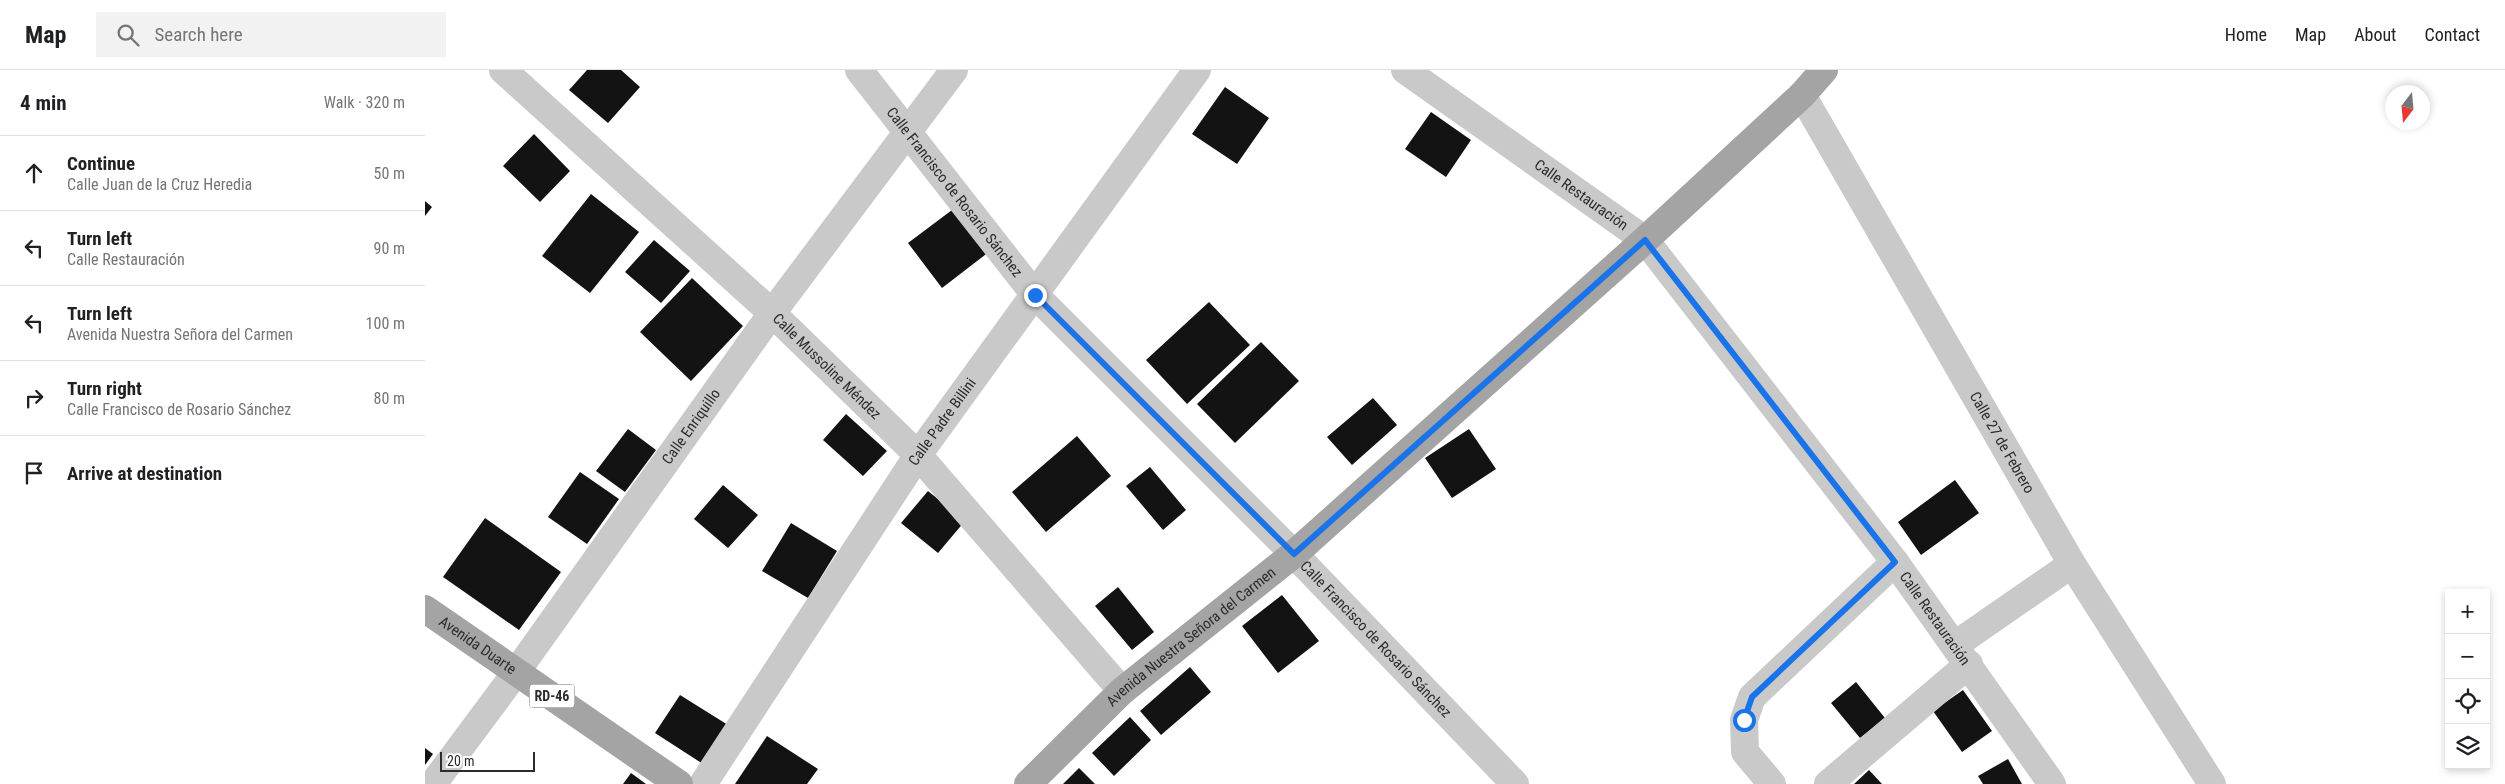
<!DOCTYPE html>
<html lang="en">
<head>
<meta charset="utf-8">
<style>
  :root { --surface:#fff; --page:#f2f2f2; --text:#202124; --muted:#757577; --line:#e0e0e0 }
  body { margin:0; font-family:"Roboto Condensed",sans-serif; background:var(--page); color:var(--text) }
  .controls { position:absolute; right:15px; bottom:15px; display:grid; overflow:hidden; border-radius:0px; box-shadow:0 2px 8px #0003 }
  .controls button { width:45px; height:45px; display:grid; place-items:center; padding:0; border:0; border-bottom:1px solid var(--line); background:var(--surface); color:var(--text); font:25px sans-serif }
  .compass { position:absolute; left:1960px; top:15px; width:45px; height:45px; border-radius:50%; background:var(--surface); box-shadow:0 2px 8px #0003; rotate:196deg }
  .scale { position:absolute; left:15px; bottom:12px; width:95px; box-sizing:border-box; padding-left:5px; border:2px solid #2c2c2c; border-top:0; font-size:14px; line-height:18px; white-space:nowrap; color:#2c2c2c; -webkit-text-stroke:4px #fff; paint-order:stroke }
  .stop { position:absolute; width:15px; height:15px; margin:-11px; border:4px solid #1a73e8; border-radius:50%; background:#fff }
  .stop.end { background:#1a73e8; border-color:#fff; box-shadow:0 1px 5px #0008 }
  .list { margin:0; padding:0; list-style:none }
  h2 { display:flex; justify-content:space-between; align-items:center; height:65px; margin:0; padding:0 20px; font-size:21px }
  h2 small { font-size:16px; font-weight:400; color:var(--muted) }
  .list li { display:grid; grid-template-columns:32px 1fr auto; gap:15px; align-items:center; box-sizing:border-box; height:75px; padding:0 20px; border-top:1px solid var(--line) }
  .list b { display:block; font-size:19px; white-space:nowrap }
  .list p { margin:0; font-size:16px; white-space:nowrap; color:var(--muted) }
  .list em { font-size:16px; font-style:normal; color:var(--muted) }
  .icon { flex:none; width:28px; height:28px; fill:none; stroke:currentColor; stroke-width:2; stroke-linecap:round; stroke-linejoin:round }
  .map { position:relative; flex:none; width:2080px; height:714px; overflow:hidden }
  header { display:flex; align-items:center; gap:30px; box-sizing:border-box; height:70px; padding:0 25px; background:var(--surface); border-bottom:1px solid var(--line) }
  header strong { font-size:24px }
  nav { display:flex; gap:28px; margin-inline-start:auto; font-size:18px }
  .search { width:350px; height:45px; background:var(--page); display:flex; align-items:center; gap:12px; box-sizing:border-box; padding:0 18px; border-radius:0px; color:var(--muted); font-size:19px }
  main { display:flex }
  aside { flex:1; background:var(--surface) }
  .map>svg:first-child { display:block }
</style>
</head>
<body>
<header>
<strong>Map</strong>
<div class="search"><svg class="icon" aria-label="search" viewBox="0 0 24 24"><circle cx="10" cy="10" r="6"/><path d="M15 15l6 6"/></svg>Search here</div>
<nav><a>Home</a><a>Map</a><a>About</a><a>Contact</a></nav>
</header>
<main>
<aside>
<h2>4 min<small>Walk · 320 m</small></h2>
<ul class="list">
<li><svg class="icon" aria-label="ahead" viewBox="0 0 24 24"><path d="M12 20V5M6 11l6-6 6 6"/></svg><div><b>Continue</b><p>Calle Juan de la Cruz Heredia</p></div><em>50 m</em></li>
<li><svg class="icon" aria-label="left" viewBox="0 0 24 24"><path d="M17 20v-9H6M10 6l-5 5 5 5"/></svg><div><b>Turn left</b><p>Calle Restauración</p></div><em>90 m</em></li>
<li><svg class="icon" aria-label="left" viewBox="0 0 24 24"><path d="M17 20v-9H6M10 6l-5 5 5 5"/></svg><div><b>Turn left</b><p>Avenida Nuestra Señora del Carmen</p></div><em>100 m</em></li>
<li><svg class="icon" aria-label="right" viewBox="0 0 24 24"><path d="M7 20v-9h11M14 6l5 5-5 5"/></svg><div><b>Turn right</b><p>Calle Francisco de Rosario Sánchez</p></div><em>80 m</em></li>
<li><svg class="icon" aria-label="arrive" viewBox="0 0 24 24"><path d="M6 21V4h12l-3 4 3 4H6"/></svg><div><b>Arrive at destination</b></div></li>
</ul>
</aside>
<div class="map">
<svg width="2080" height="714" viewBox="0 0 2080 714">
  <rect width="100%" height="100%" fill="#fff"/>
  <path fill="#131313" d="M162,0h34l19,17 -32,36 -39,-33z
    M800,17l44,31 -32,46 -45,-30z
    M1006,42l40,28 -25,37 -41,-28z
    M109,64l36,37 -30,31 -37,-36z
    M166,124l48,38 -49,61 -48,-37z
    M0,131l7,6 -7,9z
    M535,134l34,44 -52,40 -34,-45z
    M229,170l36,31 -29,32 -36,-31z
    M267,208l51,48 -52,55 -51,-49z
    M784,232l41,43 -63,59 -41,-44z
    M836,272l38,39 -64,62 -38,-39z
    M948,328l24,27 -45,40 -25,-28z
    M421,344l41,37 -24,25 -40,-36z
    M203,359l28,21 -31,42 -29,-21z
    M1044,359l27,40 -44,29 -27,-40z
    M652,366l34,40 -65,56 -34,-40z
    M725,397l36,43 -23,20 -37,-44z
    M155,402l39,27 -32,45 -39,-27z
    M1530,410l24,33 -58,42 -23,-33z
    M298,415l35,30 -30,33 -34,-29z
    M503,421l37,30 -27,32 -37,-30z
    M60,448l76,54 -42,58 -76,-53z
    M366,453l46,28 -29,47 -46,-27z
    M693,517l36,45 -22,18 -37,-44z
    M857,525l37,46 -41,32 -36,-47z
    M765,597l21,25 -50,43 -21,-24z
    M1431,612l29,36 -25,20 -29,-35z
    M1538,620l29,41 -30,21 -29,-41z
    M255,625l48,30 -25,39 -48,-31z
    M705,647l21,23 -37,36 -22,-23z
    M342,666l51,33 -11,15h-72z
    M0,678l8,6 -8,11z
    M1583,689l14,25h-39l-5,-8z
    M654,698l16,16h-32z
    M1444,700l13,14h-28z
    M206,703l15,11h-23z"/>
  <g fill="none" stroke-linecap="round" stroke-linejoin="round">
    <g stroke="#c9c9c9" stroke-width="28">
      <path id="s1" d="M78,0l269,243 146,142 204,236"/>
      <path id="s2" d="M434,0l176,225 259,259 221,230"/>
      <path id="s3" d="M980,0l240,170 250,322 157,222"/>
      <path id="s4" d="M1377,25l270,469 140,220"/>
      <path d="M1530,575l117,-81"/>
      <path id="s5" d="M8,714l84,-113 255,-358 182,-243"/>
      <path id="s6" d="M278,714l215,-329 279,-385"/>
      <path d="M1347,714l-27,-32 -1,-32 8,-23 143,-135"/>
      <path d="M1403,714l141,-120"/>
    </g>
    <g stroke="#a4a4a4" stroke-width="28">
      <path id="s7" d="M0,539l254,175"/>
      <path id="s8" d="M603,714l94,-93 172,-137 351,-314 157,-145 22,-25"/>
    </g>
  </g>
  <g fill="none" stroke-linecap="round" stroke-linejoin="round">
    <path stroke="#1a73e8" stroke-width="6" d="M610,225l259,259 351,-314 250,322 -143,135 -8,23"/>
  </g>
  <g text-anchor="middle" stroke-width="5" stroke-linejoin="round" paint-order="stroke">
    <rect fill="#fff" stroke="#6b6b6b" stroke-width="1" x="104.5" y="614.5" width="45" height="23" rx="4"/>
    <g font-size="14" font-weight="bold" fill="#2c2c2c">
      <text x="127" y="631">RD-46</text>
    </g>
    <g font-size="15" fill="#2c2c2c" stroke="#fff">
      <text dy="5" stroke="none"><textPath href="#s2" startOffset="155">Calle Francisco de Rosario Sánchez</textPath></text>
      <text dy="5" stroke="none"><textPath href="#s3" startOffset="216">Calle Restauración</textPath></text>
      <text dy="5" stroke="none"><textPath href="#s1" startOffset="439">Calle Mussoline Méndez</textPath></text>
      <text dy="5" stroke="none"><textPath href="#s6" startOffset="434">Calle Padre Billini</textPath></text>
      <text dy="5" stroke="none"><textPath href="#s5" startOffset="441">Calle Enriquillo</textPath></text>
      <text dy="5" stroke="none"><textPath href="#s4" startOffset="401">Calle 27 de Febrero</textPath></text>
      <text dy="5" stroke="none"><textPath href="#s3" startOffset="771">Calle Restauración</textPath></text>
      <text dy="5" stroke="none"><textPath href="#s8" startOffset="220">Avenida Nuestra Señora del Carmen</textPath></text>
      <text dy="5" stroke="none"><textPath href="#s2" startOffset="770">Calle Francisco de Rosario Sánchez</textPath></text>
      <text dy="5" stroke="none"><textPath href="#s7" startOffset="64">Avenida Duarte</textPath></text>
    </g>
  </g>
</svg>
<div class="controls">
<button>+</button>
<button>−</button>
<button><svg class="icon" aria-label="locate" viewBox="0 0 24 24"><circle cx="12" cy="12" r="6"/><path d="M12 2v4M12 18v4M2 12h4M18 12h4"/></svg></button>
<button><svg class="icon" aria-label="layers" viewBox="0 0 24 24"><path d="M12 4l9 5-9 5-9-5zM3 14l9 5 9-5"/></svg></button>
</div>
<svg class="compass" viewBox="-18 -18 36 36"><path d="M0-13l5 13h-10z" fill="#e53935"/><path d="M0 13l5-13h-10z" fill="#757577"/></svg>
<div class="scale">20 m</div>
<div class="stop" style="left:1319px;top:650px"></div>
<div class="stop end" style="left:610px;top:225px"></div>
</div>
</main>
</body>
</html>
